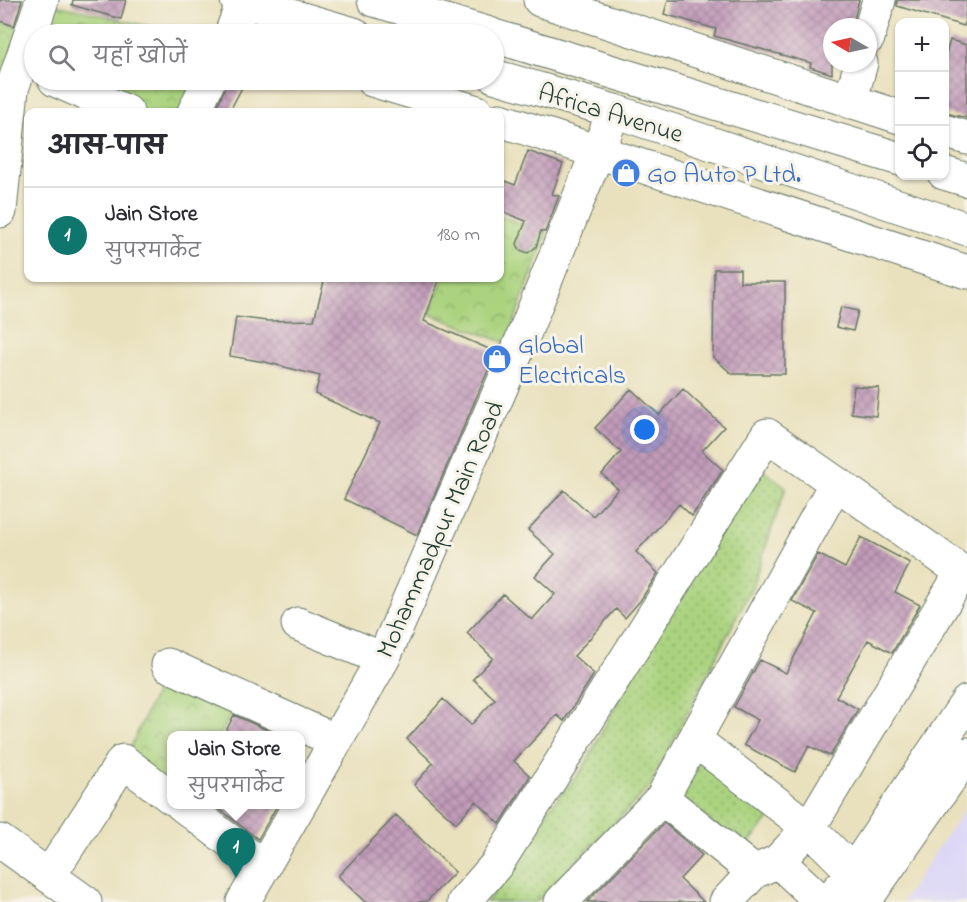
<!DOCTYPE html>
<html lang="hi">
<head>
<meta charset="utf-8">
<style>
  :root { --surface:#fff; --page:#f2f2f3; --text:#2b2b33; --muted:#7c7c81; --line:#e1e1e2; --accent:#0f766e }
  body { margin:0; font-family:"Indie Flower","Playpen Sans Deva",sans-serif; background:var(--page); color:var(--text) }
  .controls { position:absolute; right:18px; top:18px; display:grid; overflow:hidden; border-radius:12px; box-shadow:0 2px 4px #0004 }
  .controls button { width:54px; height:54px; display:grid; place-items:center; padding:0; border:0; border-bottom:2px solid var(--line); background:var(--surface); color:var(--text); font:30px sans-serif }
  .compass { position:absolute; left:823px; top:18px; width:54px; height:54px; border-radius:50%; background:var(--surface); box-shadow:0 2px 4px #0004; rotate:279deg }
  .you { position:absolute; left:645px; top:430px; width:21px; height:21px; margin:-15px; border:4px solid #fff; border-radius:50%; background:#1a73e8; box-shadow:0 0 0 9px #1a73e833 }
  .badge { display:grid; place-items:center; width:39px; height:39px; border-radius:50%; background:var(--accent); color:#fff; font-size:20px; font-weight:700 }
  .pin { position:absolute; translate:-50% -50px; filter:drop-shadow(0 2px 3px #0008) }
  .pin::after { content:''; position:absolute; top:32px; width:21px; height:18px; background:inherit; clip-path:polygon(0 0,100% 0,50% 100%) }
  .popup { position:absolute; left:167px; top:731px; width:138px; height:78px; box-sizing:border-box; display:grid; place-content:center; border-radius:12px; background:var(--surface); filter:drop-shadow(0 2px 4px #0005); font-size:20px; white-space:nowrap; color:var(--muted) }
  .popup b { font-size:22px; color:var(--text) }
  .popup::after { content:''; position:absolute; left:50%; top:100%; margin-left:-12px; border:12px solid transparent; border-top-color:var(--surface) }
  .list { margin:0; padding:0; list-style:none }
  h2 { display:flex; justify-content:space-between; align-items:center; height:78px; margin:0; padding:0 24px; font-size:26px }
  h2 small { font-size:20px; font-weight:400; color:var(--muted) }
  .list li { display:grid; grid-template-columns:39px 1fr auto; gap:18px; align-items:center; box-sizing:border-box; height:96px; padding:0 24px; border-top:2px solid var(--line) }
  .list b { display:block; font-size:22px; white-space:nowrap }
  .list p { margin:0; font-size:20px; white-space:nowrap; color:var(--muted) }
  .list em { font-size:20px; font-style:normal; color:var(--muted) }
  .icon { flex:none; width:33px; height:33px; fill:none; stroke:currentColor; stroke-width:2; stroke-linecap:round; stroke-linejoin:round }
  .map { position:relative; flex:none; width:967px; height:902px; overflow:hidden }
  .search { position:absolute; background:var(--surface); box-shadow:0 2px 4px #0004; left:24px; top:24px; width:480px; height:66px; display:flex; align-items:center; gap:15px; box-sizing:border-box; padding:0 21px; border-radius:33px; color:var(--muted); font-size:22px }
  .panel { position:absolute; background:var(--surface); box-shadow:0 2px 4px #0004; left:24px; top:108px; width:480px; height:174px; border-radius:12px }
  .map>svg:first-child { display:block }
</style>
</head>
<body>
<div class="map">
<svg width="967" height="902" viewBox="0 0 967 902">
  <defs>
    <pattern id="grass-dots" width="8" height="8" patternUnits="userSpaceOnUse" patternTransform="scale(1.5)"><rect width="8" height="8" fill="#abd37f"/><path d="M2 2h.1M6 6h.1" fill="none" stroke="#8bac69" stroke-width="1.8" stroke-linecap="round"/></pattern>
    <pattern id="park-crowns" width="20" height="18" patternUnits="userSpaceOnUse" patternTransform="scale(1.5)"><rect width="20" height="18" fill="#abd37f"/><path d="M2 6a3 3 0 1 1 6 0M12 15a3 3 0 1 1 6 0" fill="none" stroke="#8bac69"/></pattern>
    <pattern id="building-cross-hatch" width="8" height="8" patternUnits="userSpaceOnUse" patternTransform="scale(1.5)"><rect width="8" height="8" fill="#c29bba"/><path d="M0 0l8 8M0 8l8-8" fill="none" stroke="#9d8098"/></pattern>
  </defs>
  <rect width="100%" height="100%" fill="#f7f3e8"/>
  <filter id="ink" filterUnits="userSpaceOnUse"><feTurbulence type="fractalNoise" baseFrequency=".0167" numOctaves="2"/><feDisplacementMap in="SourceGraphic" scale="12" xChannelSelector="R" yChannelSelector="G"/><feConvolveMatrix kernelMatrix="1 2 1 2 8 2 1 2 1" color-interpolation-filters="sRGB"/></filter>
  <filter id="wash" filterUnits="userSpaceOnUse"><feTurbulence type="fractalNoise" baseFrequency=".008" numOctaves="4" result="noise"/><feDisplacementMap in="SourceGraphic" scale="24" xChannelSelector="R" yChannelSelector="G"/><feGaussianBlur stdDeviation="1.35" result="paint"/><feColorMatrix in="noise" values="0 0 0 0 0 0 0 0 0 0 0 0 0 0 0 0 0 1.4 0 .05"/><feComposite in="paint" operator="in"/></filter>
  <g filter="url(#wash)">
    <rect width="100%" height="100%" fill="#e9e1bd"/>
    <path fill="#dbd6f7" d="M967,805v97h-65l1,-2z"/>
    <path fill="url(#grass-dots)" stroke="#65885a" stroke-width="1.5" d="M761,469l25,18 -34,100 -103,201 -113,114h-50l20,-23 5,-27 72,-83 61,-119z
      M700,758l71,58 -27,33 -70,-57z"/>
    <path fill="url(#park-crowns)" stroke="#65885a" stroke-width="1.5" d="M48,3l134,31h-145z
      M0,22l32,9 -32,59z
      M64,80h139l-15,32h-54z
      M500,216l47,17 -41,110 -76,-29 13,-36h57z
      M161,681l76,22 -17,32 -48,1 -1,56 -46,-33z"/>
    <g id="blocks">
      <path fill="url(#building-cross-hatch)" d="M0,0h22l-8,26 -14,-5z
        M73,0h53l-5,19 -49,-14z
        M668,0h191l-7,27h-20v47l-22,-7 1,-4 -97,-27 2,-7 -52,-15z
        M897,0h70l-3,26 -67,-20z
        M950,40l17,5v73l-22,-5v-55z
        M228,80h18l-17,32 -12,-5z
        M528,151l35,13 -11,30 7,2 -14,36 -4,-1 -5,16 -8,6 -8,-3 -3,-6 9,-23 -26,-10v-32l15,6z
        M714,269h26v13h45v92h-53l-19,-17z
        M325,278h115l-16,43 72,31 -79,183 -73,-36 36,-76 -65,-29 5,-18 -55,-14 -35,-6 6,-39 31,4 47,-1z
        M841,307l17,4 -5,20 -17,-4z
        M854,386l25,2 -3,28 -25,-3z
        M631,389l28,26 24,-26 41,38 -22,24 21,19 -31,46 -13,-12 -43,48 22,21 -18,28 -15,17 -9,-9 -42,47 20,18 -30,47 -7,-6 -43,46 16,15 -30,48 -24,-23 -20,22 -42,-38 19,-22 -26,-24 36,-40 28,26 24,-26 -22,-20 20,-21 -26,-25 36,-39 29,26 23,-26 -20,-18 20,-22 -27,-24 36,-40 29,26 25,-27 -16,-15 19,-22 -26,-24z
        M861,537l49,26 -15,29 25,13 -28,48 -24,-13 -32,57 22,12 -28,47 -21,-10 -14,26 -51,-27 14,-25 -24,-13 26,-47 26,13 31,-60 -25,-12 26,-47 27,14z
        M234,715l44,20h-54z
        M213,804h65l-20,35z
        M396,815l59,57 -29,30h-61l-27,-26z
        M664,823l38,32 -22,24 24,23h-117z"/>
    </g>
  </g>
  <g filter="url(#ink)">
    <use href="#blocks" fill-opacity="0" stroke="#667664" stroke-width="1.5"/>
    <g fill="none" stroke-linecap="round" stroke-linejoin="round">
      <g stroke="#667664" stroke-width="35">
        <path id="minor" d="M540,0l360,117
          M231,34l12,-32
          M868,38l11,-38
          M55,80l72,32
          M372,80l105,32
          M850,102l11,-39
          M194,112l15,-32
          M500,120l467,152
          M944,131l23,7
          M0,211l12,-122 30,-89
          M298,624l85,35
          M168,665l168,76
          M696,741l113,87 44,44
          M662,798l92,74 -28,30
          M181,804l83,63
          M300,804l84,-147 134,-308 96,-238
          M0,841l85,61
          M778,861l44,41
          M49,876l74,-115 49,37
          M243,902l57,-98
          M464,902l33,-38 270,-429 69,48
          M561,902l101,-104 174,-315 126,89 -153,256 -31,33 -24,11
          M828,902l25,-30 114,-170
          M864,902l103,-148"/>
      </g>
      <g stroke="#667664" stroke-width="35">
        <path id="major" d="M237,0l117,34
          M374,0l116,34
          M494,36l406,123
          M494,76l120,35 353,118
          M944,173l23,7"/>
      </g>
      <use href="#minor" stroke="#fff" stroke-width="33"/>
      <use href="#major" stroke="#fff" stroke-width="33"/>
    </g>
  </g>
  <defs>
    <g id="shop-disc" transform="scale(1.5)"><circle r="9.5" fill="#3f7fe0" stroke="#f7f3e8"/><path d="M-5-2.5h2.3a2.7 3.5 0 0 1 5.4 0H5L5.5 6h-11ZM-1.5-2.5h3a1.5 2.3 0 0 0-3 0Z" fill="#fff"/></g>
  </defs>
  <g fill-rule="evenodd">
    <use href="#shop-disc" x="626" y="173"/>
    <use href="#shop-disc" x="497" y="359"/>
  </g>
  <g text-anchor="middle" stroke-width="6" stroke-linejoin="round" paint-order="stroke">
    <g font-size="26" fill="#1f3d34" stroke="#f7f3e8">
      <text transform="translate(611 112) rotate(17)" y="9">Africa Avenue</text>
      <text transform="translate(439 529) rotate(-66)" y="9">Mohammadpur Main Road</text>
    </g>
    <g font-size="26" fill="#366cbe" stroke="#f7f3e8" text-anchor="start">
      <text x="647" y="182">Go Auto P Ltd.</text>
      <text x="518" y="353">Global<tspan x="518" dy="30">Electricals</tspan></text>
    </g>
  </g>
</svg>
<div class="controls">
<button>+</button>
<button>−</button>
<button><svg class="icon" aria-label="locate" viewBox="0 0 24 24"><circle cx="12" cy="12" r="6"/><path d="M12 2v4M12 18v4M2 12h4M18 12h4"/></svg></button>
</div>
<svg class="compass" viewBox="-18 -18 36 36"><path d="M0-13l5 13h-10z" fill="#e53935"/><path d="M0 13l5-13h-10z" fill="#7c7c81"/></svg>
<div class="you"></div>
<div class="pin badge" style="left:236px;top:878px">1</div>
<div class="popup"><b>Jain Store</b>सुपरमार्केट</div>
<div class="search"><svg class="icon" aria-label="search" viewBox="0 0 24 24"><circle cx="10" cy="10" r="6"/><path d="M15 15l6 6"/></svg>यहाँ खोजें</div>
<section class="panel">
<h2>आस-पास<small></small></h2>
<ul class="list">
<li><span class="badge">1</span><div><b>Jain Store</b><p>सुपरमार्केट</p></div><em>180 m</em></li>
</ul>
</section>
</div>
</body>
</html>
